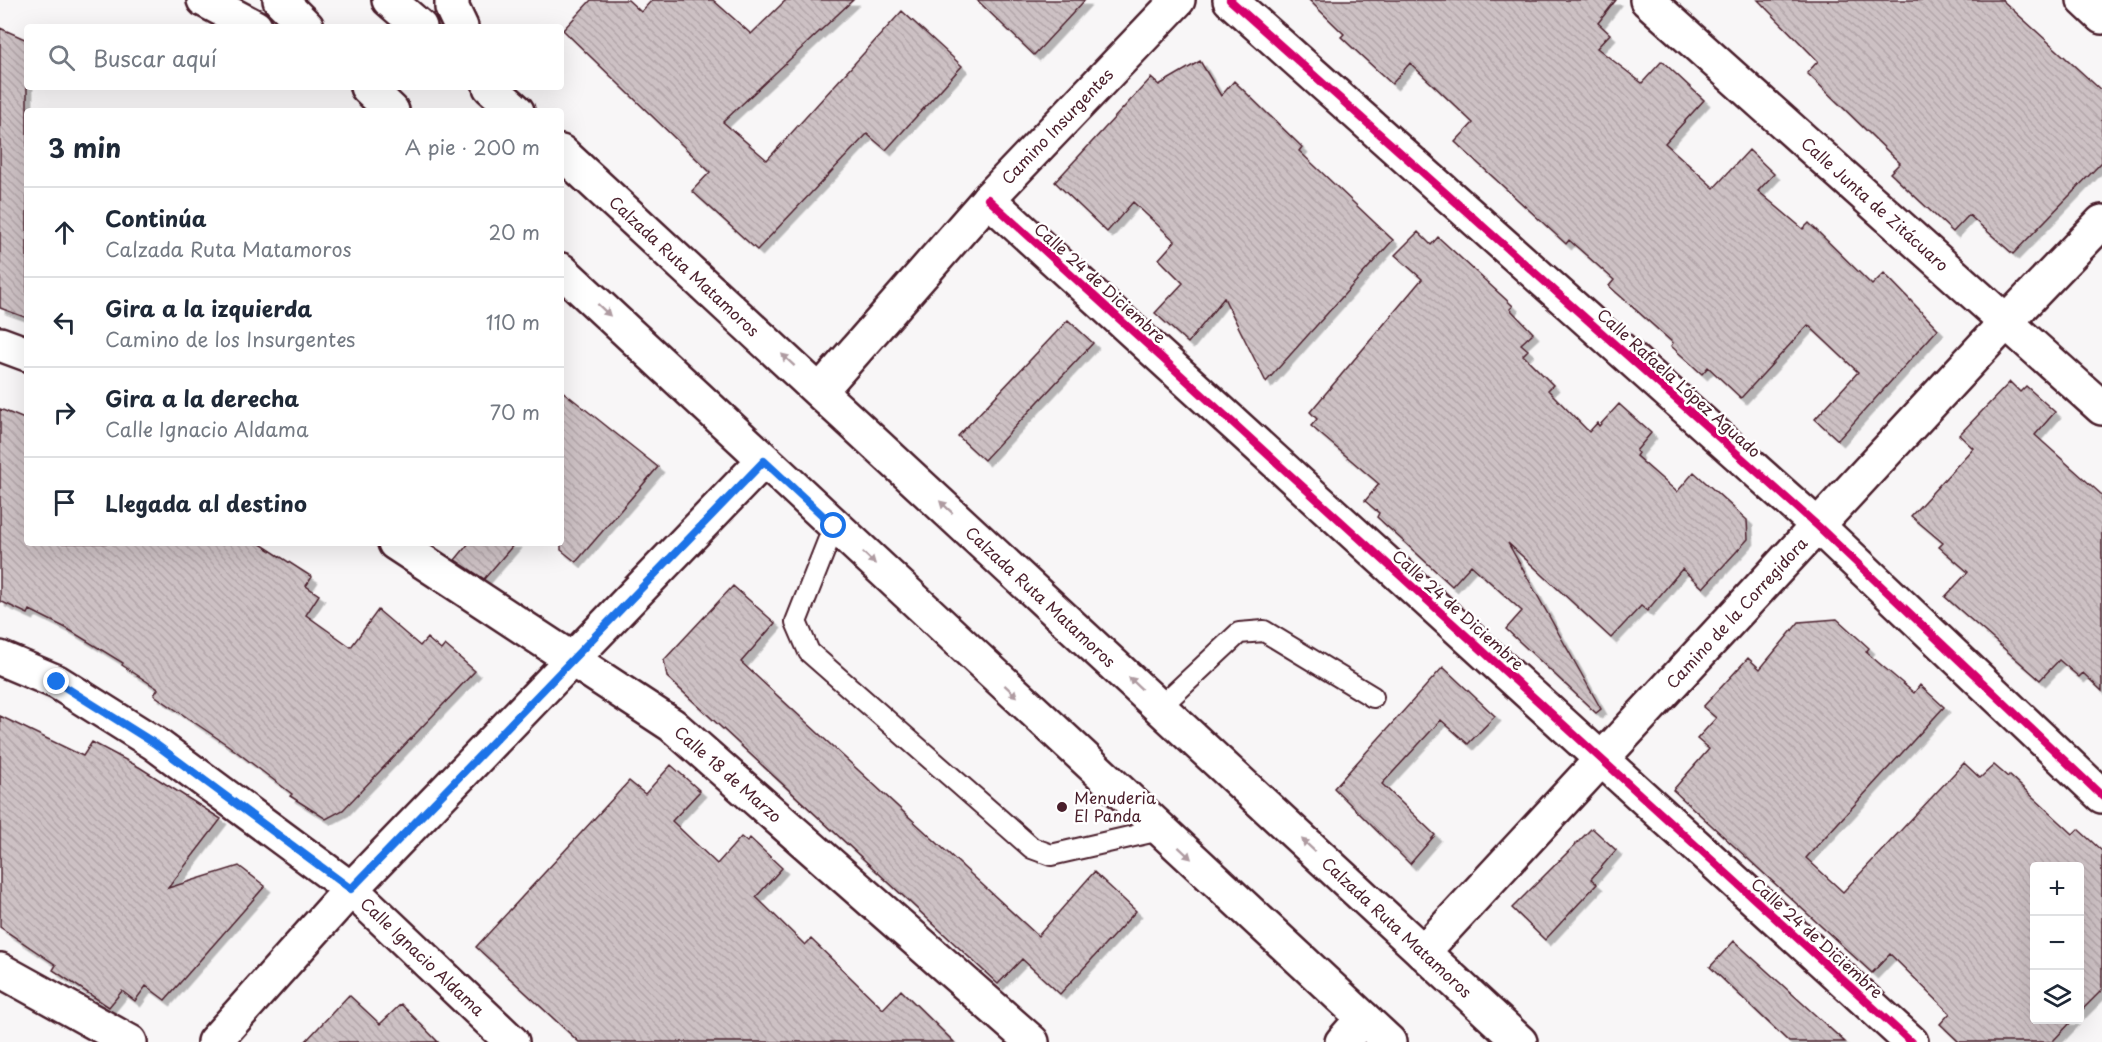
<!DOCTYPE html>
<html lang="es">
<head>
<meta charset="utf-8">
<style>
  :root { --surface:#fff; --page:#f2f2f3; --text:#1f2937; --muted:#747a83; --line:#e0e1e3 }
  body { margin:0; font-family:"Playpen Sans",sans-serif; background:var(--page); color:var(--text) }
  .controls { position:absolute; right:18px; bottom:18px; display:grid; overflow:hidden; border-radius:6px; box-shadow:0 6px 24px #0002 }
  .controls button { width:54px; height:54px; display:grid; place-items:center; padding:0; border:0; border-bottom:2px solid var(--line); background:var(--surface); color:var(--text); font:30px sans-serif }
  .stop { position:absolute; width:18px; height:18px; margin:-14px; border:4px solid #1a73e8; border-radius:50%; background:#fff }
  .stop.end { background:#1a73e8; border-color:#fff; box-shadow:0 2px 6px #0008 }
  .list { margin:0; padding:0; list-style:none }
  h2 { display:flex; justify-content:space-between; align-items:center; height:78px; margin:0; padding:0 24px; font-size:26px }
  h2 small { font-size:20px; font-weight:400; color:var(--muted) }
  .list li { display:grid; grid-template-columns:39px 1fr auto; gap:18px; align-items:center; box-sizing:border-box; height:90px; padding:0 24px; border-top:2px solid var(--line) }
  .list b { display:block; font-size:22px; white-space:nowrap }
  .list p { margin:0; font-size:20px; white-space:nowrap; color:var(--muted) }
  .list em { font-size:20px; font-style:normal; color:var(--muted) }
  .icon { flex:none; width:33px; height:33px; fill:none; stroke:currentColor; stroke-width:2; stroke-linecap:round; stroke-linejoin:round }
  .map { position:relative; flex:none; width:2102px; height:1042px; overflow:hidden }
  .search { position:absolute; background:var(--surface); box-shadow:0 6px 24px #0002; left:24px; top:24px; width:540px; height:66px; display:flex; align-items:center; gap:15px; box-sizing:border-box; padding:0 21px; border-radius:6px; color:var(--muted); font-size:22px }
  .panel { position:absolute; background:var(--surface); box-shadow:0 6px 24px #0002; left:24px; top:108px; width:540px; height:438px; border-radius:6px }
  .map>svg:first-child { display:block }
</style>
</head>
<body>
<div class="map">
<svg width="2102" height="1042" viewBox="0 0 2102 1042">
  <defs>
    <pattern id="building-back-hatch" width="6" height="6" patternUnits="userSpaceOnUse" patternTransform="scale(1.5)"><rect width="6" height="6" fill="#cdc1c4"/><path d="M-1 5l2 2M0 0l6 6M5-1l2 2" fill="none" stroke="#b2a5a9"/></pattern>
    <filter id="shadow"><feDropShadow dx="5.5" dy="5.5" stdDeviation="0" flood-color="#0004"/></filter>
  </defs>
  <rect width="100%" height="100%" fill="#f8f6f7"/>
  <filter id="ink" filterUnits="userSpaceOnUse"><feTurbulence type="fractalNoise" baseFrequency=".0167" numOctaves="2"/><feDisplacementMap in="SourceGraphic" scale="12" xChannelSelector="R" yChannelSelector="G"/><feConvolveMatrix kernelMatrix="1 2 1 2 8 2 1 2 1" color-interpolation-filters="sRGB"/></filter>
  <g filter="url(#ink)">
    <path fill="url(#building-back-hatch)" stroke="#4a1f2b" stroke-width="1.5" filter="url(#shadow)" d="M591,0h37l13,12 11,-12h61l38,34 35,-34h67l-130,122 44,38 135,-149 60,55 -76,84 -19,-16 -110,116 -65,-59 18,-19 -147,-142z
      M977,0h108l-51,55z
      M1309,0h307l-18,23 12,11 -13,14 45,35 20,-22 42,39 -39,43 49,45 35,-38 25,24 -16,17 45,38 6,-6 63,62 12,-12 54,56 -100,111 -23,-21 43,-47 -50,-47 -67,73 -33,-31 -6,7 -31,-28 2,-3 -64,-57 5,-6 -45,-40 -3,4 -111,-102 18,-19 -63,-60 -18,21 -51,-47 3,-3z
      M1758,0h244l100,91v71l-89,92 -44,-39 -16,17 -63,-59 10,-10 -93,-90 11,-12z
      M0,28l27,12v278l-27,-10z
      M1200,61l21,35 13,-15 68,66 -3,4 94,89 -127,142 -42,-84 -36,45 -33,-30 28,-30 -24,-24 16,-18 -42,-39 -26,30 -52,-50 96,-104 8,7z
      M1418,232l13,13 7,-8 75,69 -3,3 23,24 -12,11 7,6 -5,5 30,30 -5,5 41,42 8,-9 2,3 20,-22 32,29 -15,18 2,2 -2,3 41,36 17,-20 53,48 1,19 -45,49 -21,-19 -35,42 -6,-5 -30,32 -103,-95 93,166 -5,4 -90,-84 16,-18 -51,-46 -19,21 -75,-69 2,-4 -14,-12 14,-17 -68,-58 6,-7 -7,-7 112,-133 -27,-24z
      M1068,320l25,23 -109,117 -26,-24z
      M2010,382l10,10 6,-6 29,26 -20,23 67,60v196l-19,-18 -4,4 -20,-17 -19,20 -95,-83 23,-25 -29,-25 4,-4 -32,-27 62,-68 -14,-13z
      M561,390l97,77 -82,95 -15,-12z
      M0,409l27,11v123h232l53,34 -6,9 13,9 -13,20 45,32 27,-37 42,36 7,-8 14,12 4,-5 30,26 -132,139 -17,9 -36,-23 2,-2 -63,-48 -75,-51 4,-6 -36,-24 1,-2 -57,-35 -36,-18 -2,4 -28,-13z
      M469,543h46l-31,36 -29,-19z
      M733,586l42,37 -34,39 297,274 56,-64 42,39 -76,83 -38,-35 -24,25 -331,-307 -3,-17z
      M1837,619l32,29 -3,4 48,41 6,-8 24,22 -138,151 37,34 121,-129 16,15 14,-13 14,12 1,-2 64,59 5,-5 24,22v139l-23,23v-146h-45v153h39l-21,22h-93l-19,-18 10,-11 -60,-59 -18,19 -199,-183 36,-41 -12,-10 19,-21 -13,-11 45,-49 12,11 39,-47z
      M1443,667l52,49 -27,28 -27,-24 -59,64 53,51 -25,29 -76,-76z
      M0,716l83,40 9,-14 47,25 82,52 -53,69 71,-22 26,20 -100,114 -19,-14 -11,15 -13,-10 -13,16 -56,-37 3,-5 -56,-38z
      M671,765l29,26 -28,30 45,43 24,-27 6,5 3,-4 32,30 -26,29 49,48 6,-6 72,70 18,-19 53,52h-375l-103,-95 153,-166 16,13z
      M1592,828l24,22 -25,29 6,5 -52,56 -33,-32z
      M1734,941l79,72 32,29h-56l-79,-75z
      M349,995l31,29 21,-20 37,38h-133z"/>
    <g fill="none" stroke-linecap="round" stroke-linejoin="round">
      <g stroke="#4a1f2b" stroke-width="24">
        <path id="service" d="M834,526l-38,96 13,30 223,196 19,7 109,-25
          M1160,707l79,-74 25,-2 109,66"/>
      </g>
      <g stroke="#4a1f2b" stroke-width="38">
        <g id="minor">
          <path d="M1230,0l589,527 283,269"/>
          <path id="s1" d="M1647,0l455,408"/>
          <path d="M2084,0l18,17"/>
          <path d="M988,199l923,843"/>
          <path d="M0,344l27,10"/>
          <path id="s2" d="M821,390l167,-191 190,-199"/>
          <path id="s3" d="M395,543l277,182 360,317"/>
          <path id="s4" d="M0,658l57,24 97,61 197,146 161,153"/>
          <path id="s5" d="M1423,952l584,-631 95,-99"/>
          <path d="M0,970l130,72"/>
          <path d="M214,1042l137,-153 412,-428"/>
          <path d="M1342,1042l21,-24"/>
        </g>
      </g>
      <g stroke="#4a1f2b" stroke-width="38">
        <g id="primary">
          <path d="M204,0l51,27"/>
          <path d="M280,0l27,27"/>
          <path d="M389,0l31,27"/>
          <path d="M452,0v8l9,19"/>
          <path d="M367,87l25,24"/>
          <path d="M490,87l27,24"/>
          <path id="s6" d="M561,152l959,890"/>
          <path d="M561,270l828,772"/>
        </g>
      </g>
      <use href="#service" stroke="#fff" stroke-width="20"/>
      <use href="#minor" stroke="#fff" stroke-width="33"/>
      <use href="#primary" stroke="#fff" stroke-width="33"/>
      <g stroke="#fff" stroke-width="11">
        <path id="cycleway" d="M1230,0l589,527 283,269
          M988,199l923,843"/>
      </g>
      <use href="#cycleway" stroke="#d6006c" stroke-width="8"/>
    </g>
    <defs><path id="oneway-solid" d="M-6-.8H1V-3.2L6.5 0L1 3.2V.8H-6Z" transform="scale(1.5)"/></defs>
    <g fill="#ae9aa0">
      <use href="#oneway-solid" transform="translate(604 310) rotate(43)"/>
      <use href="#oneway-solid" transform="translate(788 360) rotate(-137)"/>
      <use href="#oneway-solid" transform="translate(946 507) rotate(-137)"/>
      <use href="#oneway-solid" transform="translate(869 558) rotate(43)"/>
      <use href="#oneway-solid" transform="translate(1135 683) rotate(-137)"/>
      <use href="#oneway-solid" transform="translate(1011 691) rotate(43)"/>
      <use href="#oneway-solid" transform="translate(1308 845) rotate(-137)"/>
      <use href="#oneway-solid" transform="translate(1185 853) rotate(43)"/>
    </g>
  </g>
  <g fill="none" stroke-linecap="round" stroke-linejoin="round" filter="url(#ink)">
    <path stroke="#1a73e8" stroke-width="8" d="M57,682l97,61 197,146 413,-428 70,65"/>
  </g>
  <circle fill="#4a1f2b" stroke="#fff" stroke-width="2" cx="1062" cy="807" r="6"/>
  <g text-anchor="middle" stroke-width="5" stroke-linejoin="round" paint-order="stroke">
    <g font-size="16" fill="#4a1f2b" stroke="#fff">
      <text dy="6" stroke="none"><textPath href="#s2" startOffset="354">Camino Insurgentes</textPath></text>
      <text dy="6" stroke="none"><textPath href="#s1" startOffset="306">Calle Junta de Zitácuaro</textPath></text>
      <text dy="6" stroke="none"><textPath href="#s6" startOffset="168">Calzada Ruta Matamoros</textPath></text>
      <text transform="translate(1100 283) rotate(42)" y="6">Calle 24 de Diciembre</text>
      <text transform="translate(1679 383) rotate(42)" y="6">Calle Rafaela López Aguado</text>
      <text dy="6" stroke="none"><textPath href="#s6" startOffset="654">Calzada Ruta Matamoros</textPath></text>
      <text transform="translate(1458 610) rotate(42)" y="6">Calle 24 de Diciembre</text>
      <text dy="6" stroke="none"><textPath href="#s5" startOffset="462">Camino de la Corregidora</textPath></text>
      <text dy="6" stroke="none"><textPath href="#s3" startOffset="406">Calle 18 de Marzo</textPath></text>
      <text dy="6" stroke="none"><textPath href="#s6" startOffset="1140">Calzada Ruta Matamoros</textPath></text>
      <text transform="translate(1817 938) rotate(42)" y="6">Calle 24 de Diciembre</text>
      <text dy="6" stroke="none"><textPath href="#s4" startOffset="520">Calle Ignacio Aldama</textPath></text>
    </g>
    <g font-size="16" fill="#4a1f2b" stroke="#fff" text-anchor="start">
      <text x="1074" y="804">Menuderia<tspan x="1074" dy="18">El Panda</tspan></text>
    </g>
  </g>
</svg>
<div class="controls">
<button>+</button>
<button>−</button>
<button><svg class="icon" aria-label="layers" viewBox="0 0 24 24"><path d="M12 4l9 5-9 5-9-5zM3 14l9 5 9-5"/></svg></button>
</div>
<div class="stop" style="left:834px;top:526px"></div>
<div class="stop end" style="left:57px;top:682px"></div>
<div class="search"><svg class="icon" aria-label="search" viewBox="0 0 24 24"><circle cx="10" cy="10" r="6"/><path d="M15 15l6 6"/></svg>Buscar aquí</div>
<section class="panel">
<h2>3 min<small>A pie · 200 m</small></h2>
<ul class="list">
<li><svg class="icon" aria-label="ahead" viewBox="0 0 24 24"><path d="M12 20V5M6 11l6-6 6 6"/></svg><div><b>Continúa</b><p>Calzada Ruta Matamoros</p></div><em>20 m</em></li>
<li><svg class="icon" aria-label="left" viewBox="0 0 24 24"><path d="M17 20v-9H6M10 6l-5 5 5 5"/></svg><div><b>Gira a la izquierda</b><p>Camino de los Insurgentes</p></div><em>110 m</em></li>
<li><svg class="icon" aria-label="right" viewBox="0 0 24 24"><path d="M7 20v-9h11M14 6l5 5-5 5"/></svg><div><b>Gira a la derecha</b><p>Calle Ignacio Aldama</p></div><em>70 m</em></li>
<li><svg class="icon" aria-label="arrive" viewBox="0 0 24 24"><path d="M6 21V4h12l-3 4 3 4H6"/></svg><div><b>Llegada al destino</b></div></li>
</ul>
</section>
</div>
</body>
</html>
